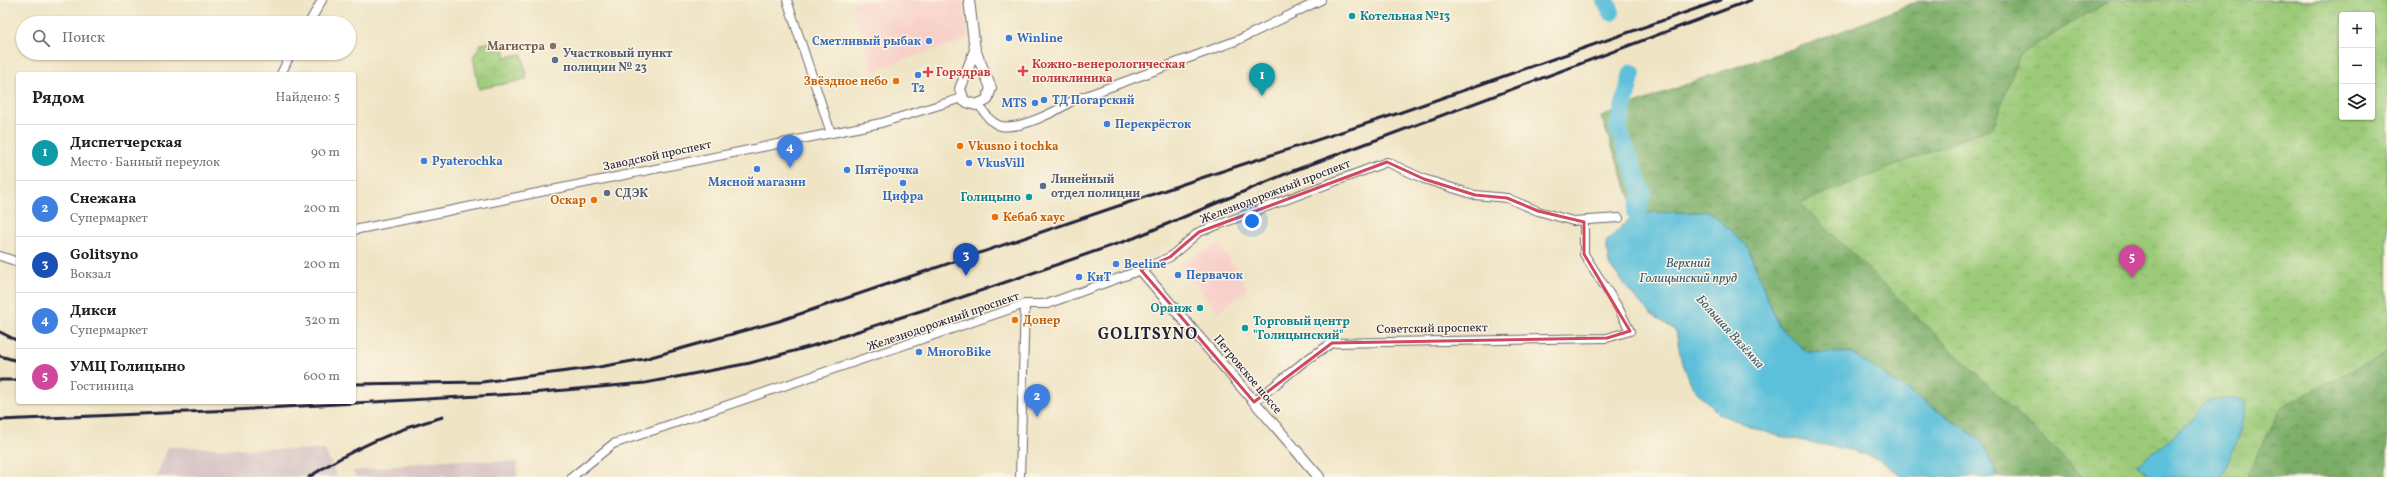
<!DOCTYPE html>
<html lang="ru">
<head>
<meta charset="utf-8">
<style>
  :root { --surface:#fff; --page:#f6f6f6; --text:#202124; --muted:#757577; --line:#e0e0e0; --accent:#d1495b }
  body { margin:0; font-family:Vollkorn,serif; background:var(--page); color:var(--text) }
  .controls { position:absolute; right:12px; top:12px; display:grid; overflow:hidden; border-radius:4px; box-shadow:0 1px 3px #0004 }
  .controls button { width:36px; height:36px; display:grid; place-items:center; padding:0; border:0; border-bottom:1px solid var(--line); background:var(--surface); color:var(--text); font:20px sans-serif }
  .you { position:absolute; left:1252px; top:221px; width:14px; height:14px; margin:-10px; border:3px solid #fff; border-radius:50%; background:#1a73e8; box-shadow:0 0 0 6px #1a73e833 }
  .badge { display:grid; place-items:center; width:26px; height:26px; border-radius:50%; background:var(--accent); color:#fff; font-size:13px; font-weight:700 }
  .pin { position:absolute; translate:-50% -33px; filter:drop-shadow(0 1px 2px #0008) }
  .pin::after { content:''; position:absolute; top:21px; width:14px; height:12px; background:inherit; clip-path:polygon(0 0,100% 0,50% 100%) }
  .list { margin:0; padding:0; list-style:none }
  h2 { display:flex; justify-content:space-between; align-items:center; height:52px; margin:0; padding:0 16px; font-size:17px }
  h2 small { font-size:13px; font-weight:400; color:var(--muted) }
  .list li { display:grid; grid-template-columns:26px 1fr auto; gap:12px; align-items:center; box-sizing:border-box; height:56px; padding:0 16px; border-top:1px solid var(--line) }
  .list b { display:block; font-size:15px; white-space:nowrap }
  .list p { margin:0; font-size:13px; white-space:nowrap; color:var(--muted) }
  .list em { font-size:13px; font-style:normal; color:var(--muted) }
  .icon { flex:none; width:22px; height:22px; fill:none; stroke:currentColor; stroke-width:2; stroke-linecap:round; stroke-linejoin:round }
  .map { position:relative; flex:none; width:2387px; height:477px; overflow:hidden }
  .search { position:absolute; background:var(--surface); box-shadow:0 1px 3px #0004; left:16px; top:16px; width:340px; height:44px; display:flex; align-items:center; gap:10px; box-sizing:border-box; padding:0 14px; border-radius:22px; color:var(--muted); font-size:15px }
  .panel { position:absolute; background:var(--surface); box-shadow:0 1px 3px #0004; left:16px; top:72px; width:340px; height:332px; border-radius:4px }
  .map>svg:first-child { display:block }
</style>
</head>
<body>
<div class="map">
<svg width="2387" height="477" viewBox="0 0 2387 477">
  <defs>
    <pattern id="forest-crowns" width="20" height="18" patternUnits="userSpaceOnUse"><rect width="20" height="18" fill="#7cae68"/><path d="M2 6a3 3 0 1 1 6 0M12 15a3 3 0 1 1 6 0" fill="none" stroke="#658d57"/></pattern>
    <pattern id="park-crowns" width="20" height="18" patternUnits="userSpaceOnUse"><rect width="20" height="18" fill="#9bca78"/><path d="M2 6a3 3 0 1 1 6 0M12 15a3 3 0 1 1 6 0" fill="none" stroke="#85ad69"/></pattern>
  </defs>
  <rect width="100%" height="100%" fill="#fcf5e5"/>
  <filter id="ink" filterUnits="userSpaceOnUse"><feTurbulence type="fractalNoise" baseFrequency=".025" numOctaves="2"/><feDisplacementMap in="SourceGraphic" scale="8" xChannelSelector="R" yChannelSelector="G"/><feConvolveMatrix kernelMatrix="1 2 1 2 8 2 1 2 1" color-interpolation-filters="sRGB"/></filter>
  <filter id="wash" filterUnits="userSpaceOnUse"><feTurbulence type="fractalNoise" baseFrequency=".012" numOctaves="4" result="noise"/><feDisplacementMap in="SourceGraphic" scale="16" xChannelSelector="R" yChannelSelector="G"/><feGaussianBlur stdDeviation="0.9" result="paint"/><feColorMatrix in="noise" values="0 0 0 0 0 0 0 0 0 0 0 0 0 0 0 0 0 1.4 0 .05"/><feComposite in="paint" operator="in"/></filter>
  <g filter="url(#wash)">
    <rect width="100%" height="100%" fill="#efe4c4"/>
    <path fill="#f7d0c9" d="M863,0h100l5,39 -95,31 -22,-66z
      M1220,244l28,46 -30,22 -38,-48z"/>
    <path fill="#d2bec1" d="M168,447l157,3 12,27h-181z
      M444,460l74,2 -1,15h-161l-3,-6z"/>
    <path fill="url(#forest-crowns)" stroke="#4f6852" fill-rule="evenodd" d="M1921,0h466v477h-389l-16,-36 -130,-88 -45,-1 -28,-25 -32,-81 -37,-34 -74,1 -35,-96 110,-42 103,-33zM2342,15h30v102h-30z"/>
    <path fill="url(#park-crowns)" stroke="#5e765a" fill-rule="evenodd" d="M2110,0h277v353l-105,53 -36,71h-163l-283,-274 193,-76 27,-73zM2342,15h30v102h-30z
      M502,40l4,17 16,-3 5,25 -48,10 -6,-32 8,-13z"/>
    <path fill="#5cc0da" stroke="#3f718a" d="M1710,212l37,34 32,81 28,25 45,1 130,88 16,36h-96l-24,-18 -23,-8 -81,-16 -55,-21 -26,-26 -12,-29 -5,-28 -25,-17 -20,-21 -22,-29 -3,-22 30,-29z
      M2233,397l13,6 -6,29 -18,45h-71l-14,-12 41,-32 31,-33z"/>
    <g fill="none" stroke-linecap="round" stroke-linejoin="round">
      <path stroke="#5cc0da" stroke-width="18" d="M1605,0l6,12
        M1632,73l-14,55 25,65 -7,20 15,20"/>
    </g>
  </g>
  <g filter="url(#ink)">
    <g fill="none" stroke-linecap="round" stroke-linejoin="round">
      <g stroke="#6a666b" stroke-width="10">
        <path id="minor" d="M787,0l44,133
          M309,23l13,-23
          M281,74l10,-21
          M979,105c6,8 11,18 22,21 19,4 56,-15 71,-25l166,-61 83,-40
          M354,230l527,-107 81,-25
          M0,256l18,6
          M1254,402l52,-42 26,-17 275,-5 23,-7 -11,-22 -35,-55v-32
          M572,477l41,-33 412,-140h22l94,-34 29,-13 29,-25 188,-70 37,17 51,16 32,3 31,13 35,10 46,-3
          M1020,477l5,-173"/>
      </g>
      <g stroke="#6a666b" stroke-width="12">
        <path id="tertiary" d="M969,0l6,50 16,38 -4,12 -11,5 -12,-4 -4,-12 15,-39
          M1141,270l178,207"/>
      </g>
      <use href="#minor" stroke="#fff" stroke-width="8"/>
      <use href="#tertiary" stroke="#fff" stroke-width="10"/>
      <path stroke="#22223b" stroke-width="3" d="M0,332l18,9
        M0,356l18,5
        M0,380h18
        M354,384l128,-2 117,-15 45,-8 135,-38 410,-139 207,-68 325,-114
        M0,420l233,-10 298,-17 114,-10 105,-20 62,-17 133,-43 189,-65 156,-66 461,-172
        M309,477c45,-29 83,-46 134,-60"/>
    </g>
  </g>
  <path fill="none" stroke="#d1495b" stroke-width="3" stroke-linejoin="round" d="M1387,162l37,17 51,16 32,3 31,13 46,11v32l46,77 -23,7 -275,5 -78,59 -113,-132 29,-13 29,-25z"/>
  <g fill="#0f9aa8" stroke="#fcf5e5" stroke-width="1.5">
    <circle cx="1352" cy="16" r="4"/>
    <circle cx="1029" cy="197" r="4"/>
    <circle cx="1200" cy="308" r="4"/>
    <circle cx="1245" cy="328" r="4"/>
  </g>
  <g fill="#3f7fe0" stroke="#fcf5e5" stroke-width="1.5">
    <circle cx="1009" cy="38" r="4"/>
    <circle cx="929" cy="41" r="4"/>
    <circle cx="918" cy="75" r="4"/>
    <circle cx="1044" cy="100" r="4"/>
    <circle cx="1035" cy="103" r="4"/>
    <circle cx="1107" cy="124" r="4"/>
    <circle cx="424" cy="161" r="4"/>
    <circle cx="969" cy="163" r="4"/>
    <circle cx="757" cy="169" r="4"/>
    <circle cx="847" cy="170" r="4"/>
    <circle cx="903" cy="183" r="4"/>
    <circle cx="1116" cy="264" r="4"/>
    <circle cx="1178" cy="275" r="4"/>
    <circle cx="1079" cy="277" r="4"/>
    <circle cx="919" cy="352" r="4"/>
  </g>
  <circle fill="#8d6e63" stroke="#fcf5e5" stroke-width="1.5" cx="553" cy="46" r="4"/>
  <g fill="#5c6f8a" stroke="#fcf5e5" stroke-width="1.5">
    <circle cx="555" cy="60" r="4"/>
    <circle cx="1043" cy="186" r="4"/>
    <circle cx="607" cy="193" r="4"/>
  </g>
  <g fill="#e0444e" stroke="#fcf5e5" stroke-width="1.5">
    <path d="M1021 65h4v4h4v4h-4v4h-4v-4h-4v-4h4z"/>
    <path d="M926 66h4v4h4v4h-4v4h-4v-4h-4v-4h4z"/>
  </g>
  <g fill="#e8710a" stroke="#fcf5e5" stroke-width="1.5">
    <circle cx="896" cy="81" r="4"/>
    <circle cx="960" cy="146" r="4"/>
    <circle cx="594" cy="200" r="4"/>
    <circle cx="995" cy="217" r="4"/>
    <circle cx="1015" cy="320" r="4"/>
  </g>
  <g text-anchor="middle" stroke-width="3" stroke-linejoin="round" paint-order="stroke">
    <g font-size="12" font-weight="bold" fill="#0d838f" stroke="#fcf5e5" text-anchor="start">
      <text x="1360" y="20">Котельная №13</text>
      <text x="1021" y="201" text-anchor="end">Голицыно</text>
      <text x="1192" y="312" text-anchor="end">Оранж</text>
      <text x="1253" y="325">Торговый центр<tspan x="1253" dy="14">"Голицынский"</tspan></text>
    </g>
    <g font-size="12" font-weight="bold" fill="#366cbe" stroke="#fcf5e5" text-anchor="start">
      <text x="1017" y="42">Winline</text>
      <text x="921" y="45" text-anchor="end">Сметливый рыбак</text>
      <text x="918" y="92" text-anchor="middle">T2</text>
      <text x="1052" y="104">ТД Погарский</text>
      <text x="1027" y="107" text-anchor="end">MTS</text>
      <text x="1115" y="128">Перекрёсток</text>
      <text x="432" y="165">Pyaterochka</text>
      <text x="977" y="167">VkusVill</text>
      <text x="855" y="174">Пятёрочка</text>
      <text x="757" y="186" text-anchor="middle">Мясной магазин</text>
      <text x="903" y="200" text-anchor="middle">Цифра</text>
      <text x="1124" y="268">Beeline</text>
      <text x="1186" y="279">Первачок</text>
      <text x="1087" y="281">КиТ</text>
      <text x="927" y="356">МногоBike</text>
    </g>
    <g font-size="12" font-weight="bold" fill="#785e54" stroke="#fcf5e5" text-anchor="end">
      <text x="545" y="50">Магистра</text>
    </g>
    <g font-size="12" font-weight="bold" fill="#4e5e75" stroke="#fcf5e5" text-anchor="start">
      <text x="563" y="57">Участковый пункт<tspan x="563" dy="14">полиции № 23</tspan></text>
      <text x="1051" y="183">Линейный<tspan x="1051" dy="14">отдел полиции</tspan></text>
      <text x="615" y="197">СДЭК</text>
    </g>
    <g font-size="12" font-weight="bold" fill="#be3a42" stroke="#fcf5e5" text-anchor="start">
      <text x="1032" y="68">Кожно-венерологическая<tspan x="1032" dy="14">поликлиника</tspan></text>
      <text x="936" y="76">Горздрав</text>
    </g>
    <g font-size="12" font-weight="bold" fill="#c56008" stroke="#fcf5e5" text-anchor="start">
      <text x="888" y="85" text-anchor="end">Звёздное небо</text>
      <text x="968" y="150">Vkusno i tochka</text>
      <text x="586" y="204" text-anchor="end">Оскар</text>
      <text x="1003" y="221">Кебаб хаус</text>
      <text x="1023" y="324">Донер</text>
    </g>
    <g font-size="12" fill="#22223b" stroke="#fcf5e5">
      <text transform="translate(657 155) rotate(-12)" y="4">Заводской проспект</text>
      <text transform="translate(1275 191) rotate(-21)" y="4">Железнодорожный проспект</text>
      <text transform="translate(943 321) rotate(-19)" y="4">Железнодорожный проспект</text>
      <text transform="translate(1432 328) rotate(-1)" y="4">Советский проспект</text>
      <text transform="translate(1248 374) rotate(50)" y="4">Петровское шоссе</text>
    </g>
    <g font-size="13" font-style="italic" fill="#365973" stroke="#fcf5e5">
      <text x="1688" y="267">Верхний<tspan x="1688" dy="15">Голицынский пруд</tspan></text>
      <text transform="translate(1731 331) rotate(48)" y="5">Большая Вязёмка</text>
    </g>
    <g font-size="16" font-weight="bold" letter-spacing="1" fill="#22223b" stroke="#fcf5e5">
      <text x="1148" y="339">GOLITSYNO</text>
    </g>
  </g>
</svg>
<div class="controls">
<button>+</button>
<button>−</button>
<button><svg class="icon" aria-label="layers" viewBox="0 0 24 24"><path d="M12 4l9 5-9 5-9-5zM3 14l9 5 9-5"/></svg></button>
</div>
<div class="you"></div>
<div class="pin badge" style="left:1262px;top:96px;background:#0f9aa8">1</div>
<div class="pin badge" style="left:1037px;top:417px;background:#3f7fe0">2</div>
<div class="pin badge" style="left:966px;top:276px;background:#1a4fb4">3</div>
<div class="pin badge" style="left:790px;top:168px;background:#3f7fe0">4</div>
<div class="pin badge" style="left:2132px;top:278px;background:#d1479c">5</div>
<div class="search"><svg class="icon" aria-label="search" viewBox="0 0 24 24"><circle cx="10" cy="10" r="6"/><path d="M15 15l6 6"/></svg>Поиск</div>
<section class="panel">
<h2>Рядом<small>Найдено: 5</small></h2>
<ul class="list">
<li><span class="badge" style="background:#0f9aa8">1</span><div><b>Диспетчерская</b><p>Место · Банный переулок</p></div><em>90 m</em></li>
<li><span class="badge" style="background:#3f7fe0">2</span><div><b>Снежана</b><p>Супермаркет</p></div><em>200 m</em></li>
<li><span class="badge" style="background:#1a4fb4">3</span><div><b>Golitsyno</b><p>Вокзал</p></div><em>200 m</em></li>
<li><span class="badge" style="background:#3f7fe0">4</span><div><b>Дикси</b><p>Супермаркет</p></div><em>320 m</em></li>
<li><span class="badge" style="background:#d1479c">5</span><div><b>УМЦ Голицыно</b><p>Гостиница</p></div><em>600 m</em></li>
</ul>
</section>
</div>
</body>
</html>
